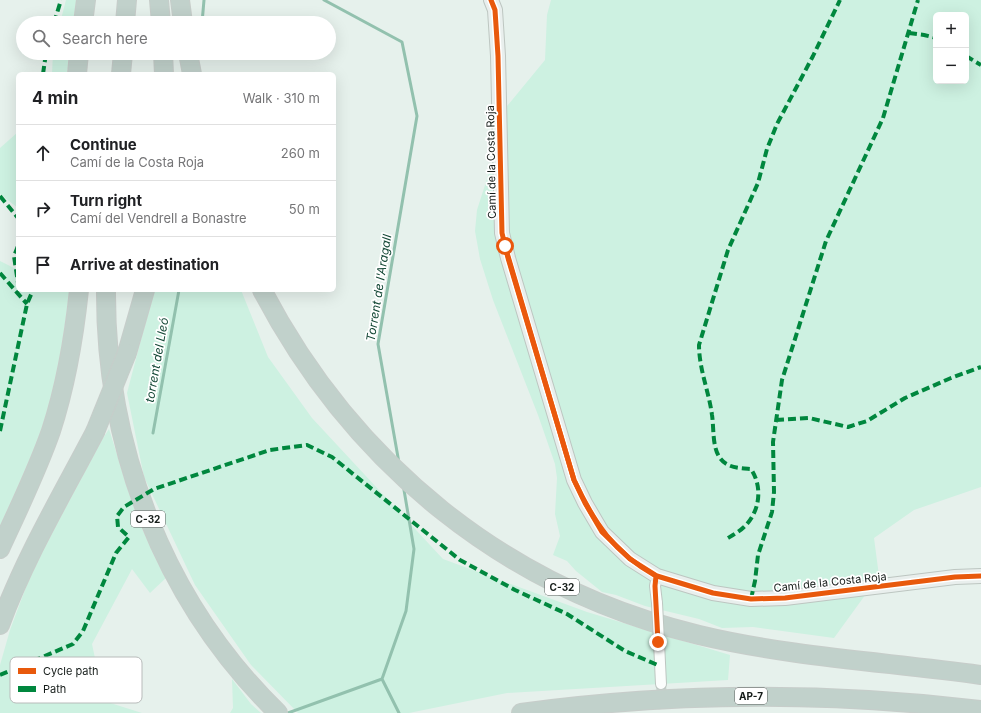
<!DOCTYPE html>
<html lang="en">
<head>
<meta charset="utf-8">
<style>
  :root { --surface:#fff; --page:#f6f6f6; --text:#202124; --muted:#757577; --line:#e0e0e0 }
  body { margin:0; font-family:Inter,sans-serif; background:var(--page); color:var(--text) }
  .controls { position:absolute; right:12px; top:12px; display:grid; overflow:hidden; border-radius:6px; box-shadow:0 4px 16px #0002 }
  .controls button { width:36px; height:36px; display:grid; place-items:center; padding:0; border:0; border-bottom:1px solid var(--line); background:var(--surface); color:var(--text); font:20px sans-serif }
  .stop { position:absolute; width:12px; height:12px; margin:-9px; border:3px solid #ea580c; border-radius:50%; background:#fff }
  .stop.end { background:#ea580c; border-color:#fff; box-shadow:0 1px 4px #0008 }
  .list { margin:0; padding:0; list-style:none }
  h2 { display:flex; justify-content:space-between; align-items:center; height:52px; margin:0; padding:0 16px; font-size:17px }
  h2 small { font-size:13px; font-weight:400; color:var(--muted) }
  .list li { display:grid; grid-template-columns:26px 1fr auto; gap:12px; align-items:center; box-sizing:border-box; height:56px; padding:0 16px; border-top:1px solid var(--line) }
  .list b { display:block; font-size:15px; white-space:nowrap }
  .list p { margin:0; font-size:13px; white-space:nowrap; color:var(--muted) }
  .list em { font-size:13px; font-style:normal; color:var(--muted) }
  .icon { flex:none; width:22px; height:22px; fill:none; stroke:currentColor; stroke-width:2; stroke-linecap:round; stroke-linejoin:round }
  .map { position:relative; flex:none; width:981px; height:713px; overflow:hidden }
  .search { position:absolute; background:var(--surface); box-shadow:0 4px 16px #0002; left:16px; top:16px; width:320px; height:44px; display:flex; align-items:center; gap:10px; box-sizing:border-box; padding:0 14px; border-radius:22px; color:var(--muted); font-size:15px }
  .panel { position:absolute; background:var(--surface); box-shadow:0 4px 16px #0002; left:16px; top:72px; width:320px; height:220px; border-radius:6px }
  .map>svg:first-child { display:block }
</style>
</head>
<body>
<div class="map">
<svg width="981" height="713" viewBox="0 0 981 713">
  <rect width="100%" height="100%" fill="#e6f1ec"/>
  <path fill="#cdf1e1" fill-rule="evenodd" d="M66,0h12l-3,23h-15z
    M551,0h430v487l-67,23 -40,28 5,38 -45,62 -81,-11 -31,1 -23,-9 -54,-13 -29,-11 -14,-3 -26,-21 -9,-10 -14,-6 7,-19 -5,-22 2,-36 -2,-14 -17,-49 -45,-115 -13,-41 -5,-28 2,-21 16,-50 10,-49 42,-51 2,-45zM936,15h30v66h-30z
    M53,53h17l-3,21h-15z
    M18,132v76l-18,-14v-46z
    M0,261l18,9v20h52c-7,47 -12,93 -26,138 -11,35 -28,68 -44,101z
    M154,290h87l27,67 44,61 131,141 144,53 143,43 -2,25 -221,13 -98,20h-111l-47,-48 -56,-80 -51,-108 -17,-84z
    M109,429l29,92 29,56 -17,16 -18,-24 -40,75 12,57 38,12h-142v-48l10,-35 26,-70 53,-101z
    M232,679l19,25 10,9h-31l3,-5z"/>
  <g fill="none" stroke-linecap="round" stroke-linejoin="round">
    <path stroke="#92c1ae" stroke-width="3" d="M324,0l78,42 15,74 -39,228 21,119
      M202,23l2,-23
      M153,433l26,-143
      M288,713l94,-34
      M399,713l-17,-34 24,-68 8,-62 -11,-65"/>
    <path stroke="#c6d1cc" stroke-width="10" stroke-dasharray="10 5" stroke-linecap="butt" d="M661,684l2,29"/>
    <g stroke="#bdc6c1" stroke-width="12">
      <path id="street" d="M657,576l-2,10 2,17
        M659,642l2,42"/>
    </g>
    <g stroke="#bdc6c1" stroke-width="16">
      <path id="secondary" d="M491,0l4,10 3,46 4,177 6,25 66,222 11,23 17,29 28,27 27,17 56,17 38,6 34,-1 170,-21 26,-1"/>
    </g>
    <g stroke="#c7cdca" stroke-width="20">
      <path id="highway" d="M159,0l2,23
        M180,0l3,23
        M83,23l3,-23
        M125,23l2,-23
        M163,53l1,21
        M188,53l4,21
        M77,74l2,-21
        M121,74l2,-21
        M106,290c-1,158 58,312 172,423
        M262,290c91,174 244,299 437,345 92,22 188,27 282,40
        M127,353l18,-63
        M0,549c18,-39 37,-78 51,-118 15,-46 23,-93 28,-141
        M0,625c25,-68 62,-130 95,-193
        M521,713c153,-21 307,-21 460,-3"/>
    </g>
    <use href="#street" stroke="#fbfdfc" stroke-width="10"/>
    <use href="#secondary" stroke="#e9efed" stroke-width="14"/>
    <use href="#highway" stroke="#c1d1cb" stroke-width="18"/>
    <g stroke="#bdc6c1" stroke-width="12" stroke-linecap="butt">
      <path id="street-bridge" d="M657,603l2,39"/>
    </g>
    <g stroke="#c7cdca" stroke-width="20" stroke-linecap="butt">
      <path id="highway-bridge" d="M95,432l32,-79"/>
    </g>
    <use href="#street-bridge" stroke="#fbfdfc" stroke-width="10"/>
    <use href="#highway-bridge" stroke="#c1d1cb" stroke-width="18"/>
    <path stroke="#00873e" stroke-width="4" stroke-dasharray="8 4" stroke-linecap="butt" d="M54,23l7,-23
      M909,33l15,2 12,3
      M966,56l15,9
      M43,74l3,-21
      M0,196l18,22
      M18,246l-4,10 4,27
      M0,273l27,31
      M776,420l33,-2 39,9 19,-6 38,-23 46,-20 30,-11
      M0,431l27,-127 6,-14
      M728,538c5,-3 12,-7 16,-11 16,-15 19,-40 7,-58 -12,-1 -24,-1 -31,-11 -8,-11 -6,-30 -8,-43 -3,-23 -13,-46 -13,-70l29,-95 30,-67 9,-34 10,-25 36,-68 27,-56
      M751,599l4,-18 3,-26 14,-43 2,-20 -1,-50 9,-62 44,-139 57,-123 35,-118
      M0,675l73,-31 10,-13 33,-78 13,-16 -11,-10 -1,-11 7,-9 30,-18 116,-39 37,-5 25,12 128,103 55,30 52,24 58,37 35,15"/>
    <g stroke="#fff" stroke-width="8">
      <path id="cycleway" d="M491,0l4,10 3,46 4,177 6,25 66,222 11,23 17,29 28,27 27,17 56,17 38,6 34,-1 170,-21 26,-1"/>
    </g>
    <use href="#cycleway" stroke="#e8590c" stroke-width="5"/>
  </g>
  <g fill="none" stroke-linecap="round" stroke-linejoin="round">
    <path stroke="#ea580c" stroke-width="5" d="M505,246l69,234c20,43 40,73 82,96l-1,10 3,56"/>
  </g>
  <g text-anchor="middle" stroke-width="3.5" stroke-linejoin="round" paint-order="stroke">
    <g fill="#fff" stroke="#5a5f5d" stroke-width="1">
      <rect x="131" y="511" width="34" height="16" rx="3"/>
      <rect x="545" y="579" width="34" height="16" rx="3"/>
      <rect x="735" y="688" width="32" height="16" rx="3"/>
    </g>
    <g font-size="10" font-weight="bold" fill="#141b18">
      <text x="148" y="523">C-32</text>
      <text x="562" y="591">C-32</text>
      <text x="751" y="700">AP-7</text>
    </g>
    <g font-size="11" fill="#141b18" stroke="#fff">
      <text transform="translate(491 162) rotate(-91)" y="4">Camí de la Costa Roja</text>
      <text transform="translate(830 582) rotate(-6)" y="4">Camí de la Costa Roja</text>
    </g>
    <g font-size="12" font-style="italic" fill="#154937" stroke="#fff">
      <text transform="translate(379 288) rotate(-81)" y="4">Torrent de l'Aragall</text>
      <text transform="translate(157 360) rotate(-80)" y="4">torrent del Lleó</text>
    </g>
  </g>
  <rect x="10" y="657" width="132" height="46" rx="6" fill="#fff" stroke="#b8bbba" stroke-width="1"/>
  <rect x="18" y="668" width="18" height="6" fill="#e8590c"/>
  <rect x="18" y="686" width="18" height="6" fill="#00873e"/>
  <g font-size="11" fill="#141b18">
    <text x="43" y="675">Cycle path</text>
    <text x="43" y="693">Path</text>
  </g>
</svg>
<div class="controls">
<button>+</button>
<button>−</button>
</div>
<div class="stop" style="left:505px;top:246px"></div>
<div class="stop end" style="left:658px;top:642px"></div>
<div class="search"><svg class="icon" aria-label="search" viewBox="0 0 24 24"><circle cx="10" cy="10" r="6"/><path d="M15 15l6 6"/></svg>Search here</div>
<section class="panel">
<h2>4 min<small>Walk · 310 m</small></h2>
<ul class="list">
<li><svg class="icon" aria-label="ahead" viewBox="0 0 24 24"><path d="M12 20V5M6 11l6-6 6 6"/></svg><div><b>Continue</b><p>Camí de la Costa Roja</p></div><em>260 m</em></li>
<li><svg class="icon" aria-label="right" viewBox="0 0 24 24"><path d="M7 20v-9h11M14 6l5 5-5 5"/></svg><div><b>Turn right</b><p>Camí del Vendrell a Bonastre</p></div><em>50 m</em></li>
<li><svg class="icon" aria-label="arrive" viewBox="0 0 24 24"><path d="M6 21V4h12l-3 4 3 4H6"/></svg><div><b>Arrive at destination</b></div></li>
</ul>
</section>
</div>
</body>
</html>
